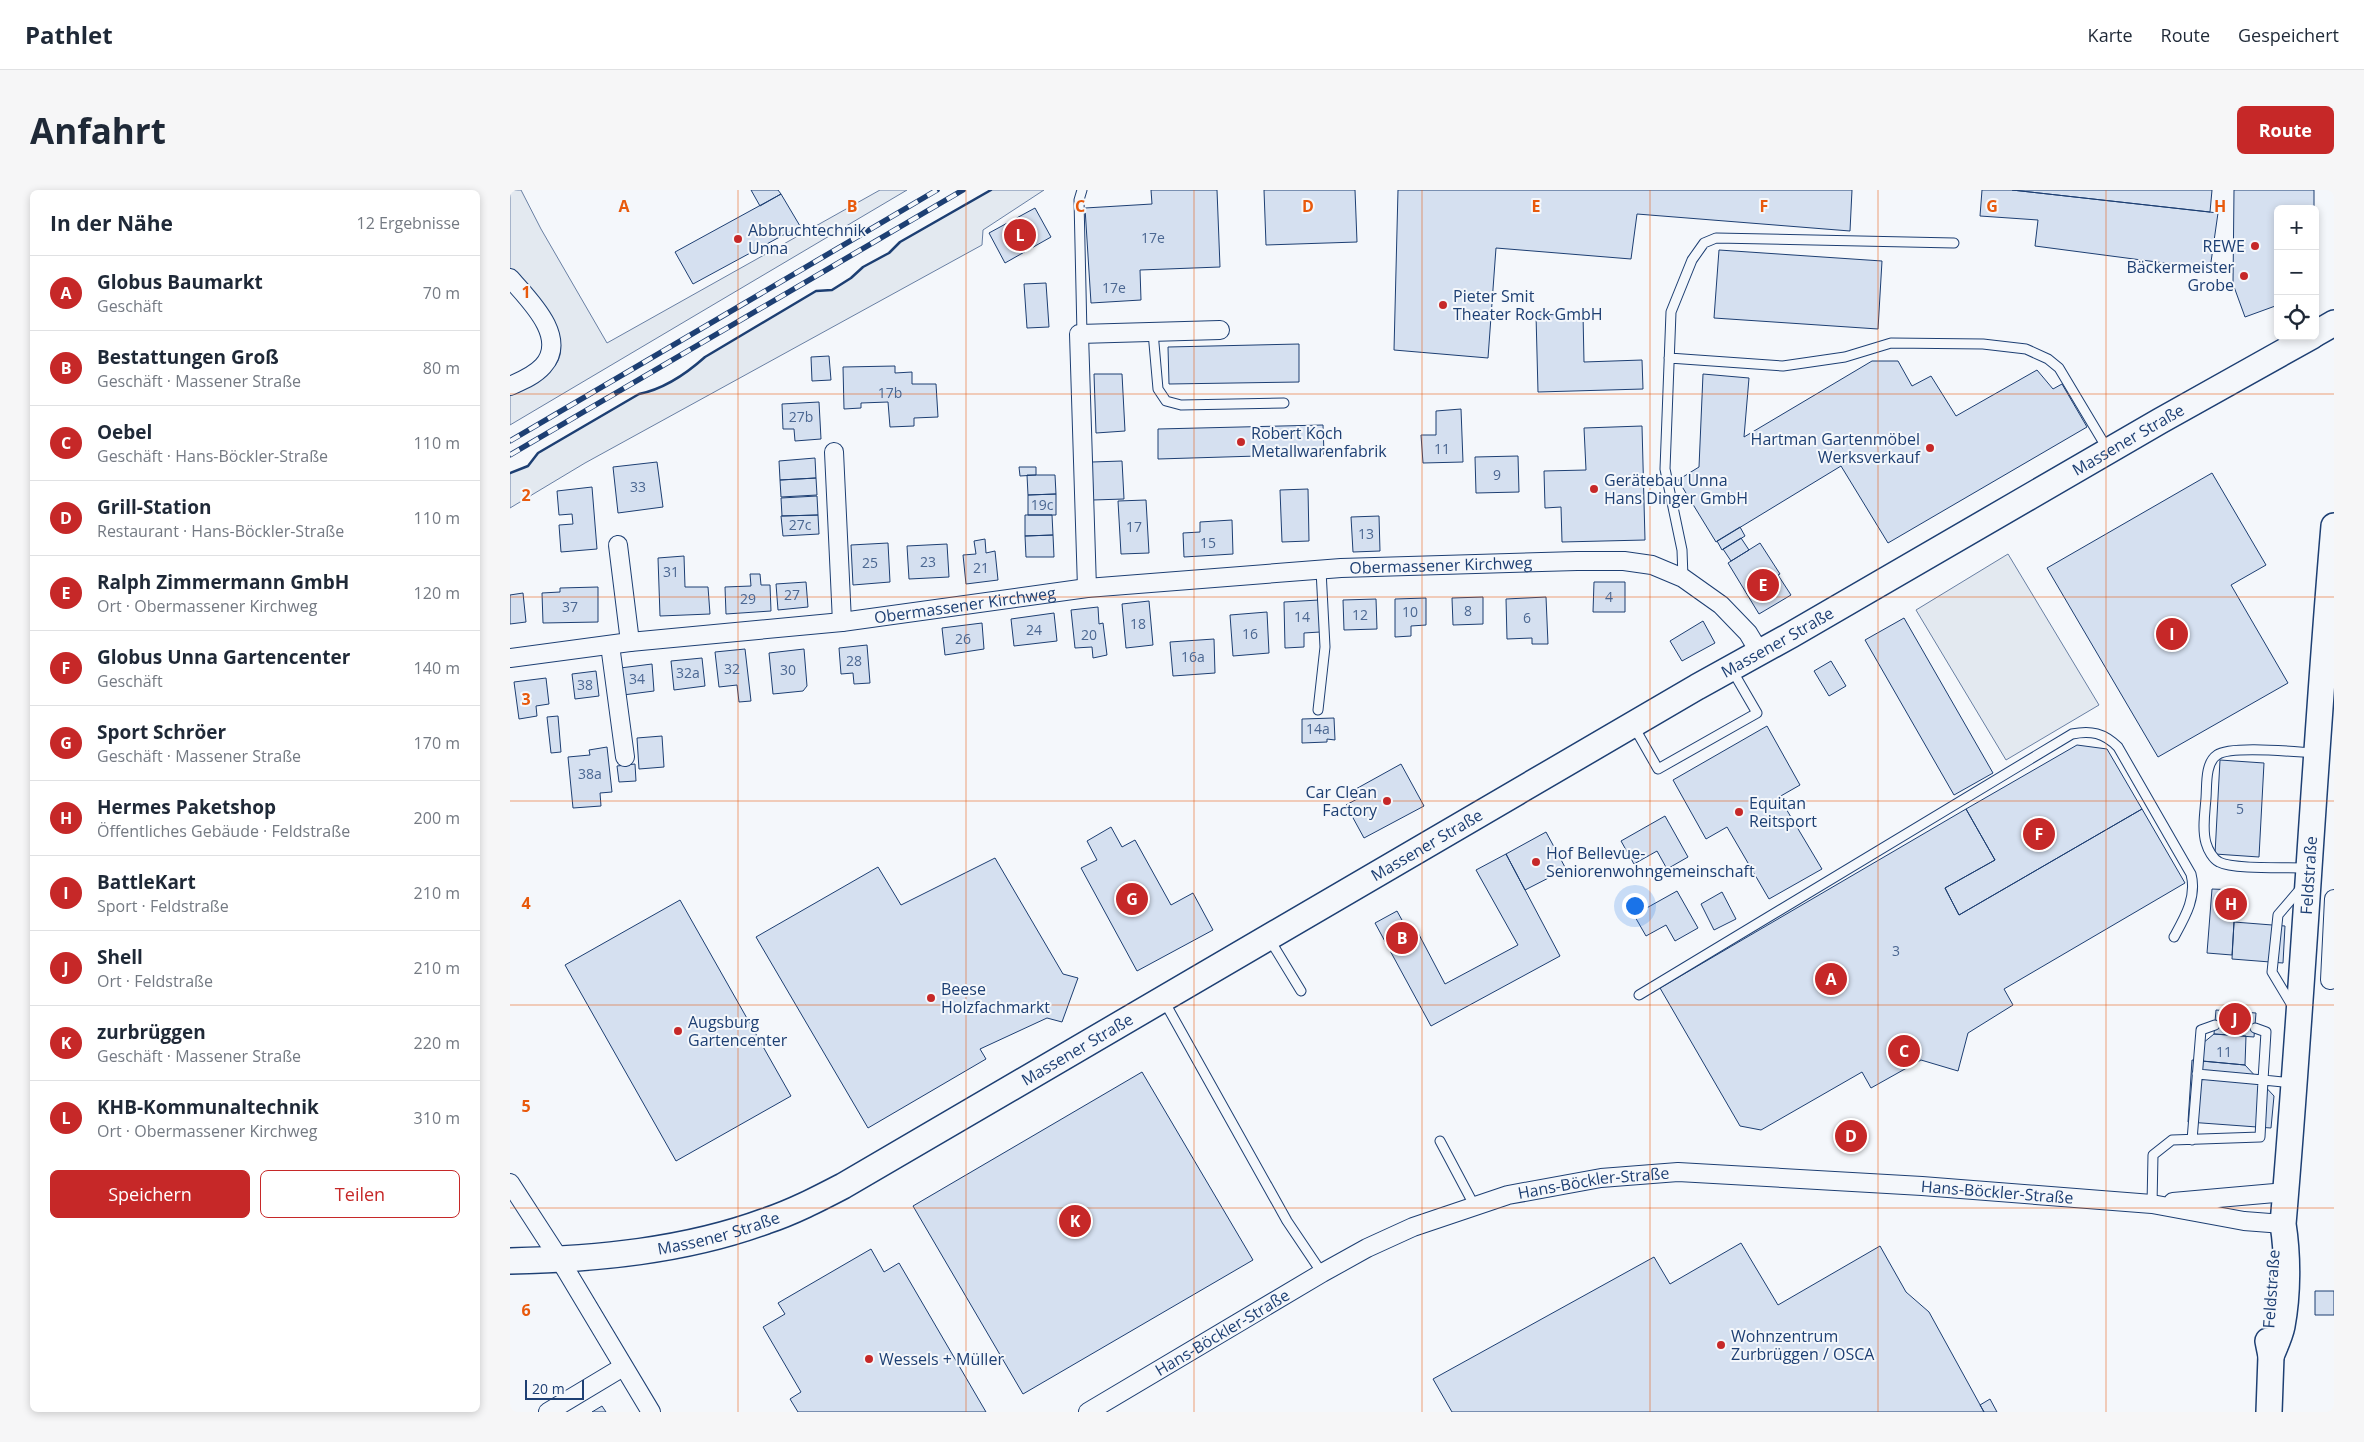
<!DOCTYPE html>
<html lang="de">
<head>
<meta charset="utf-8">
<style>
  :root { --surface:#fff; --page:#f6f6f7; --text:#1f2937; --muted:#747a83; --line:#e0e1e3; --accent:#c62828 }
  body { margin:0; font-family:"Open Sans",sans-serif; background:var(--page); color:var(--text) }
  .controls { position:absolute; right:15px; top:15px; display:grid; overflow:hidden; border-radius:8px; box-shadow:0 2px 8px #0003 }
  .controls button { width:45px; height:45px; display:grid; place-items:center; padding:0; border:0; border-bottom:1px solid var(--line); background:var(--surface); color:var(--text); font:25px sans-serif }
  .scale { position:absolute; left:15px; bottom:12px; width:59px; box-sizing:border-box; padding-left:5px; border:2px solid #1d3f73; border-top:0; font-size:14px; line-height:18px; white-space:nowrap; color:#1d3f73; -webkit-text-stroke:4px #f4f7fb; paint-order:stroke }
  .you { position:absolute; left:1124px; top:715px; width:18px; height:18px; margin:-12px; border:4px solid #fff; border-radius:50%; background:#1a73e8; box-shadow:0 0 0 8px #1a73e833 }
  .badge { display:grid; place-items:center; width:32px; height:32px; border-radius:50%; background:var(--accent); color:#fff; font-size:16px; font-weight:700 }
  .pin { position:absolute; translate:-50% -50%; border:2px solid #fff; box-shadow:0 1px 5px #0006 }
  .list { margin:0; padding:0; list-style:none }
  h2 { display:flex; justify-content:space-between; align-items:center; height:65px; margin:0; padding:0 20px; font-size:21px }
  h2 small { font-size:16px; font-weight:400; color:var(--muted) }
  .list li { display:grid; grid-template-columns:32px 1fr auto; gap:15px; align-items:center; box-sizing:border-box; height:75px; padding:0 20px; border-top:1px solid var(--line) }
  .list b { display:block; font-size:19px; white-space:nowrap }
  .list p { margin:0; font-size:16px; white-space:nowrap; color:var(--muted) }
  .list em { font-size:16px; font-style:normal; color:var(--muted) }
  .actions { display:flex; gap:10px; padding:15px 20px }
  .actions a { flex:1; padding:11px 0; border:1px solid var(--accent); border-radius:8px; text-align:center; font-size:18px; color:var(--accent) }
  .actions .main { background:var(--accent); color:#fff }
  .icon { flex:none; width:28px; height:28px; fill:none; stroke:currentColor; stroke-width:2; stroke-linecap:round; stroke-linejoin:round }
  .map { position:relative; flex:none; width:1824px; height:1222px; overflow:hidden; border-radius:8px }
  header { display:flex; align-items:center; gap:30px; box-sizing:border-box; height:70px; padding:0 25px; background:var(--surface); border-bottom:1px solid var(--line) }
  header strong { font-size:24px }
  nav { display:flex; gap:28px; margin-inline-start:auto; font-size:18px }
  .intro { display:flex; align-items:center; justify-content:space-between; box-sizing:border-box; height:120px; padding:0 30px }
  h1 { margin:0; font-size:35px }
  .button { padding:12px 22px; border-radius:8px; background:var(--accent); color:#fff; font-size:18px; font-weight:700 }
  main { display:flex; gap:30px; padding:0 30px }
  aside { flex:1; background:var(--surface); border-radius:8px; box-shadow:0 2px 8px #0003 }
  .map>svg:first-child { display:block }
</style>
</head>
<body>
<header>
<strong>Pathlet</strong>
<nav><a>Karte</a><a>Route</a><a>Gespeichert</a></nav>
</header>
<div class="intro"><h1>Anfahrt</h1><a class="button">Route</a></div>
<main>
<aside>
<h2>In der Nähe<small>12 Ergebnisse</small></h2>
<ul class="list">
<li><span class="badge">A</span><div><b>Globus Baumarkt</b><p>Geschäft</p></div><em>70 m</em></li>
<li><span class="badge">B</span><div><b>Bestattungen Groß</b><p>Geschäft · Massener Straße</p></div><em>80 m</em></li>
<li><span class="badge">C</span><div><b>Oebel</b><p>Geschäft · Hans-Böckler-Straße</p></div><em>110 m</em></li>
<li><span class="badge">D</span><div><b>Grill-Station</b><p>Restaurant · Hans-Böckler-Straße</p></div><em>110 m</em></li>
<li><span class="badge">E</span><div><b>Ralph Zimmermann GmbH</b><p>Ort · Obermassener Kirchweg</p></div><em>120 m</em></li>
<li><span class="badge">F</span><div><b>Globus Unna Gartencenter</b><p>Geschäft</p></div><em>140 m</em></li>
<li><span class="badge">G</span><div><b>Sport Schröer</b><p>Geschäft · Massener Straße</p></div><em>170 m</em></li>
<li><span class="badge">H</span><div><b>Hermes Paketshop</b><p>Öffentliches Gebäude · Feldstraße</p></div><em>200 m</em></li>
<li><span class="badge">I</span><div><b>BattleKart</b><p>Sport · Feldstraße</p></div><em>210 m</em></li>
<li><span class="badge">J</span><div><b>Shell</b><p>Ort · Feldstraße</p></div><em>210 m</em></li>
<li><span class="badge">K</span><div><b>zurbrüggen</b><p>Geschäft · Massener Straße</p></div><em>220 m</em></li>
<li><span class="badge">L</span><div><b>KHB-Kommunaltechnik</b><p>Ort · Obermassener Kirchweg</p></div><em>310 m</em></li>
</ul>
<div class="actions"><a class="main">Speichern</a><a>Teilen</a></div>
</aside>
<div class="map">
<svg width="1824" height="1222" viewBox="0 0 1824 1222">
  <rect width="100%" height="100%" fill="#f4f7fb"/>
  <path fill="#e3e9f0" stroke="#687fa3" d="M0,0h11l20,39 66,114 273,-153h27l-397,235v-32c11,-6 37,-17 44,-26 25,-30 -26,-77 -44,-99z
    M481,0h53l-61,40 -1,15 -397,218 -75,45v-35l18,-7 10,-13 101,-59c25,-5 47,-20 66,-37l111,-66 16,-1 19,-12 12,-11 26,-14 11,-11z
    M1498,364l91,151 -93,55 -90,-150z"/>
  <path fill="#d5e0f0" stroke="#1d3f73" d="M241,0h27l3,4 -21,12z
    M641,0h66l3,77 -80,3 1,30 -50,3 -6,-95 67,-4z
    M754,0h91l2,52 -91,3z
    M888,0h454l-2,41 -213,-17 -6,45 -135,-11 -8,110 -94,-8z
    M1472,0h30l206,23 -8,56 -175,-23 3,-26 -58,-4z
    M1502,0h200l-2,22z
    M1724,0h80v19h-36v96l-33,12 -12,-33z
    M271,4l19,32 -107,58 -18,-32z
    M525,18l16,29 -46,26 -16,-30z
    M1209,60l163,11 -4,68 -164,-11z
    M536,93l3,44 -22,1 -3,-44z
    M1073,124l1,48 58,-2 1,29 -105,3 -2,-77z
    M789,154v38l-130,2 -1,-37z
    M319,166l2,24 -19,1 -1,-24z
    M1362,171h26l14,25 19,-10 25,40 81,-46 16,19 9,-5 25,43 -199,116 -47,-77 -125,76 -38,-62 21,-13 4,-93 46,4 -5,59z
    M385,176v7l17,-1v12h24l2,33 -24,1v8l-24,1 -2,-25 -27,1v5l-17,1 -1,-42z
    M584,184h28l3,57 -29,2z
    M309,212l2,37 -26,2 -1,-12h-11l-1,-25z
    M951,219l2,53 -40,1 -2,-28h15v-24z
    M813,235l1,29 -166,5v-30z
    M1132,236l3,114 -83,2 -1,-35 -16,1 -1,-37 42,-1 -2,-42z
    M1008,266l1,36 -43,1 -1,-36z
    M305,268l1,20 -36,2 -1,-19z
    M612,271l2,38 -31,1 -1,-38z
    M147,272l6,45 -45,6 -5,-46z
    M509,277h17v8l-16,1z
    M1702,283l54,92 -35,20 57,98 -130,74 -111,-189z
    M517,285h28l1,19 -28,1z
    M306,288l1,17 -36,2 -1,-17z
    M82,297l5,62 -36,3 -2,-27 14,-1 -1,-10 -13,1 -2,-24z
    M798,299l1,52 -27,1 -2,-52z
    M546,304v21h-28v-20z
    M307,306l1,19 -36,1 -1,-18z
    M636,310l3,53 -28,1 -3,-53z
    M308,325l1,19 -36,2 -2,-20z
    M515,325h27l1,20 -28,1z
    M869,326l1,35 -27,1 -2,-35z
    M722,330l1,34 -49,3 -1,-24 17,-1v-10z
    M1230,337l5,9 -23,14 -5,-9z
    M543,345l1,22h-28l-1,-21z
    M1231,348l8,12 -18,11 -8,-12z
    M475,349l1,14 9,-2 3,29 -32,4 -3,-29 13,-1 -2,-13z
    M378,353l2,39 -37,3 -2,-40z
    M1250,353l20,31 -2,1 13,20 -32,19 -31,-51z
    M437,354l2,33 -40,2 -2,-33z
    M174,366l1,31h23l2,27 -50,2 -2,-58z
    M240,384h10l1,11h9l1,26 -45,3 -1,-27 26,-1z
    M296,392l2,25 -30,3 -2,-26z
    M1084,392h31v30h-32z
    M88,397v35l-55,1 -1,-30 18,-1v-4z
    M13,403l3,29 -16,2v-29z
    M973,407v27l-30,1 -1,-27z
    M1036,407l2,47h-16v-6l-25,1 -1,-40z
    M916,408v27l-15,1v10l-16,1v-38z
    M866,409l1,30 -33,1 -1,-30z
    M809,410l1,32 -16,1v14l-19,1 -1,-46z
    M639,411l4,44 -27,3 -4,-44z
    M588,417l1,17 4,-1 4,32 -14,3 -1,-11 -17,1 -4,-38z
    M757,422l2,41 -36,3 -3,-41z
    M544,423l3,28 -43,5 -3,-27z
    M1394,428l89,155 -39,22 -89,-155z
    M1193,431l12,22 -33,18 -12,-20z
    M472,433l2,26 -39,6 -3,-27z
    M704,449l1,34 -42,3 -3,-34z
    M357,455l3,38 -16,1 -1,-11 -12,1 -2,-26z
    M235,459l6,52 -12,1 -2,-17 -18,2 -4,-35z
    M294,459l3,37 -4,5 -30,3 -4,-41z
    M192,468l3,28 -31,4 -3,-29z
    M1321,471l15,25 -17,10 -15,-25z
    M142,474l2,27 -31,4 -3,-27z
    M86,481l3,25 -24,3 -3,-25z
    M36,488l3,26 -13,2 1,10 -18,3 -5,-37z
    M48,526l3,36 -10,1 -4,-36z
    M824,528l1,22 -8,-1v3l-25,1v-24z
    M1257,536l33,59 -21,12 43,72 -53,30 -42,-72 -21,12 -33,-59z
    M152,546l2,31 -25,2 -2,-31z
    M1567,555l30,4 35,60 -183,106 -14,-27 50,-28 -29,-51z
    M97,557l5,45 -12,1 1,13 -28,2 -5,-51 22,-2 -1,-5z
    M1710,570l44,3 -5,94 -44,-3z
    M125,574l1,17 -17,1 -2,-16z
    M891,574l23,42 -60,32 -18,-33 13,-7 -5,-8z
    M1456,619l29,51 -50,28 14,27 183,-106 43,74 -181,106 9,16 -45,28 -10,38 -37,-11 -50,28 -9,-16 -101,58 -21,-4 -80,-138z
    M1155,626l23,41 -21,12 -10,-18 -23,13 -13,-23z
    M601,637l11,20 13,-7 36,65 22,-12 20,37 -76,41 -56,-103 16,-8 -10,-19z
    M1036,642l20,37 -41,21 -19,-36z
    M996,664l54,102 -129,70 -56,-103 22,-12 11,20 7,-4 30,57 73,-39 -42,-75z
    M485,668l68,116 15,4 -16,44 -15,-4 -67,31 6,10 -118,69 -112,-191 122,-70 23,38z
    M1702,699l24,1 -4,65 -25,-2z
    M1167,701l21,37 -23,13 -9,-16 -20,11 -12,-21z
    M1212,702l14,27 -22,11 -13,-26z
    M170,710l111,196 -115,65 -111,-196z
    M1724,732l51,4 -2,37 -51,-4z
    M1706,820l40,3 -2,24 -40,-3z
    M1704,844l32,2 -1,29 -44,-4 2,-18z
    M1682,870l53,5 29,31 -3,32 -83,-6z
    M632,882l111,188 -230,134 -110,-188z
    M1331,938l21,1v15l-22,-2z
    M1231,1053l37,62 102,-59 26,46 23,20 55,100h-532l-19,-33 221,-122 16,27z
    M361,1059l13,23 15,-9 87,149h-188l-8,-13 11,-7 -38,-65 22,-13 -7,-11z
    M1805,1101h19v24h-19z
    M1480,1209l7,13h-13l-4,-7z
    M92,1216l4,6h-14z"/>
  <g fill="none" stroke-linecap="round" stroke-linejoin="round">
    <g stroke="#1d3f73" stroke-width="11">
      <path id="lane" d="M643,142l5,57 8,12 15,4 103,-2
        M572,144l-3,-134 3,-10
        M1159,168l114,8 62,-9 46,-14 92,1 43,5 22,10 11,9 49,82
        M1173,388l-1,-28 -17,-81 6,-157 21,-52 12,-17 12,-5 238,5
        M808,520l7,-63 -4,-77
        M1123,535l25,44 99,-56 -25,-43
        M1796,678c-19,-1 -72,2 -87,-6 -6,-3 -11,-12 -13,-19 -4,-14 -1,-31 0,-45 1,-13 -1,-35 11,-43 14,-10 79,-3 98,-2
        M760,750l31,51
        M1129,805l433,-261c19,-4 32,-1 46,13l73,127c6,23 -6,43 -17,63
        M654,811l123,220 35,52
        M1783,817l-21,-35 6,-57 24,-28
        M1687,884l66,6 3,-48 -11,-4
        M1682,950l9,-110 14,-5
        M930,951l34,64
        M1642,1014l1,-49 19,-15 88,-3 3,-57 30,3"/>
    </g>
    <g stroke="#1d3f73" stroke-width="20">
      <g id="street">
        <path d="M0,88c18,21 59,59 33,88 -9,10 -22,15 -33,20"/>
        <path d="M324,262l8,170"/>
        <path d="M108,355l12,97"/>
        <path d="M577,398l-8,-254 141,-4"/>
        <path d="M100,455l15,112"/>
        <path id="s1" d="M0,468l120,-16 212,-20 245,-34 254,-20 236,-7h47l28,4 31,13 38,27 27,28 12,20"/>
        <path d="M1824,709l-4,81 4,-1"/>
        <path d="M0,993l50,77 91,152"/>
        <path d="M1663,1012l113,-10"/>
        <path d="M38,1222l75,-45"/>
        <path id="s2" d="M578,1222l234,-139 45,-25 46,-21 95,-32 93,-17 77,-6 244,14 230,18 92,17 39,3"/>
      </g>
    </g>
    <g stroke="#1d3f73" stroke-width="28">
      <g id="secondary">
        <path d="M1805,144l19,-11"/>
        <path id="s3" d="M0,1071c86,-2 175,-10 256,-40 27,-9 52,-22 77,-35l854,-499 94,-52 369,-214 152,-85"/>
        <path d="M1758,1151l3,15 -2,56"/>
        <path id="s4" d="M1761,1166c4,-10 9,-20 11,-30 6,-32 6,-70 1,-102 20,-232 31,-465 51,-698"/>
      </g>
    </g>
    <use href="#lane" stroke="#f4f7fb" stroke-width="9"/>
    <use href="#street" stroke="#f4f7fb" stroke-width="18"/>
    <use href="#secondary" stroke="#f4f7fb" stroke-width="25"/>
    <g stroke="#1d3f73" stroke-width="5.5">
      <path id="rail" d="M0,251l427,-251
        M0,265l453,-265"/>
    </g>
    <use href="#rail" stroke="#f4f7fb" stroke-width="4" stroke-dasharray="11" stroke-linecap="butt"/>
    <path stroke="#1d3f73" stroke-width="2.5" d="M0,283l18,-7 10,-13 101,-59c25,-5 47,-20 66,-37l111,-66 16,-1 19,-12 12,-11 26,-14 11,-11 91,-52"/>
  </g>
  <path fill="none" stroke="#e8590c" stroke-width="1" stroke-opacity="0.55" d="M228,0v1222M456,0v1222M684,0v1222M912,0v1222M1140,0v1222M1368,0v1222M1596,0v1222M0,204h1824M0,407h1824M0,611h1824M0,815h1824M0,1018h1824"/>
  <g fill="#c62828" stroke="#f4f7fb" stroke-width="2">
    <circle cx="228" cy="49" r="5"/>
    <circle cx="1745" cy="56" r="5"/>
    <circle cx="1734" cy="86" r="5"/>
    <circle cx="933" cy="115" r="5"/>
    <circle cx="731" cy="252" r="5"/>
    <circle cx="1420" cy="258" r="5"/>
    <circle cx="1084" cy="299" r="5"/>
    <circle cx="877" cy="611" r="5"/>
    <circle cx="1229" cy="622" r="5"/>
    <circle cx="1026" cy="672" r="5"/>
    <circle cx="421" cy="808" r="5"/>
    <circle cx="168" cy="841" r="5"/>
    <circle cx="1211" cy="1155" r="5"/>
    <circle cx="359" cy="1169" r="5"/>
  </g>
  <g text-anchor="middle" stroke-width="4" stroke-linejoin="round" paint-order="stroke">
    <g font-size="14" fill="#4b6792">
      <text x="643" y="53">17e</text>
      <text x="604" y="103">17e</text>
      <text x="380" y="208">17b</text>
      <text x="291" y="232">27b</text>
      <text x="932" y="264">11</text>
      <text x="987" y="290">9</text>
      <text x="128" y="302">33</text>
      <text x="532" y="320">19c</text>
      <text x="290" y="340">27c</text>
      <text x="624" y="342">17</text>
      <text x="856" y="349">13</text>
      <text x="698" y="358">15</text>
      <text x="418" y="377">23</text>
      <text x="360" y="378">25</text>
      <text x="471" y="383">21</text>
      <text x="161" y="387">31</text>
      <text x="282" y="410">27</text>
      <text x="1099" y="412">4</text>
      <text x="238" y="414">29</text>
      <text x="60" y="422">37</text>
      <text x="958" y="426">8</text>
      <text x="900" y="427">10</text>
      <text x="850" y="430">12</text>
      <text x="792" y="432">14</text>
      <text x="1017" y="433">6</text>
      <text x="628" y="439">18</text>
      <text x="524" y="445">24</text>
      <text x="740" y="449">16</text>
      <text x="579" y="450">20</text>
      <text x="453" y="454">26</text>
      <text x="683" y="472">16a</text>
      <text x="344" y="476">28</text>
      <text x="222" y="484">32</text>
      <text x="278" y="485">30</text>
      <text x="178" y="488">32a</text>
      <text x="127" y="494">34</text>
      <text x="75" y="500">38</text>
      <text x="808" y="544">14a</text>
      <text x="80" y="589">38a</text>
      <text x="1730" y="624">5</text>
      <text x="1386" y="766">3</text>
      <text x="1714" y="867">11</text>
    </g>
    <g font-size="16" fill="#1d3f73" stroke="#f4f7fb" text-anchor="start">
      <text x="238" y="46">Abbruchtechnik<tspan x="238" dy="18">Unna</tspan></text>
      <text x="1735" y="62" text-anchor="end">REWE</text>
      <text x="1724" y="83" text-anchor="end">Bäckermeister<tspan x="1724" dy="18">Grobe</tspan></text>
      <text x="943" y="112">Pieter Smit<tspan x="943" dy="18">Theater Rock GmbH</tspan></text>
      <text x="741" y="249">Robert Koch<tspan x="741" dy="18">Metallwarenfabrik</tspan></text>
      <text x="1410" y="255" text-anchor="end">Hartman Gartenmöbel<tspan x="1410" dy="18">Werksverkauf</tspan></text>
      <text x="1094" y="296">Gerätebau Unna<tspan x="1094" dy="18">Hans Dinger GmbH</tspan></text>
      <text x="867" y="608" text-anchor="end">Car Clean<tspan x="867" dy="18">Factory</tspan></text>
      <text x="1239" y="619">Equitan<tspan x="1239" dy="18">Reitsport</tspan></text>
      <text x="1036" y="669">Hof Bellevue-<tspan x="1036" dy="18">Seniorenwohngemeinschaft</tspan></text>
      <text x="431" y="805">Beese<tspan x="431" dy="18">Holzfachmarkt</tspan></text>
      <text x="178" y="838">Augsburg<tspan x="178" dy="18">Gartencenter</tspan></text>
      <text x="1221" y="1152">Wohnzentrum<tspan x="1221" dy="18">Zurbrüggen / OSCA</tspan></text>
      <text x="369" y="1175">Wessels + Müller</text>
    </g>
    <g font-size="16" fill="#1d3f73" stroke="#f4f7fb">
      <text dy="6" stroke="none"><textPath href="#s3" startOffset="1831">Massener Straße</textPath></text>
      <text dy="6" stroke="none"><textPath href="#s1" startOffset="936">Obermassener Kirchweg</textPath></text>
      <text dy="6" stroke="none"><textPath href="#s1" startOffset="458">Obermassener Kirchweg</textPath></text>
      <text dy="6" stroke="none"><textPath href="#s3" startOffset="1426">Massener Straße</textPath></text>
      <text dy="6" stroke="none"><textPath href="#s3" startOffset="1021">Massener Straße</textPath></text>
      <text dy="6" stroke="none"><textPath href="#s4" startOffset="484">Feldstraße</textPath></text>
      <text dy="6" stroke="none"><textPath href="#s3" startOffset="616">Massener Straße</textPath></text>
      <text dy="6" stroke="none"><textPath href="#s2" startOffset="561">Hans-Böckler-Straße</textPath></text>
      <text dy="6" stroke="none"><textPath href="#s2" startOffset="966">Hans-Böckler-Straße</textPath></text>
      <text dy="6" stroke="none"><textPath href="#s3" startOffset="211">Massener Straße</textPath></text>
      <text transform="translate(1761 1099) rotate(-86)" y="6">Feldstraße</text>
      <text dy="6" stroke="none"><textPath href="#s2" startOffset="156">Hans-Böckler-Straße</textPath></text>
    </g>
  </g>
  <g font-size="16" text-anchor="middle" font-weight="bold" fill="#e8590c" stroke="#f4f7fb" stroke-width="4" stroke-linejoin="round" paint-order="stroke">
    <text x="114" y="22">A</text>
    <text x="342" y="22">B</text>
    <text x="570" y="22">C</text>
    <text x="798" y="22">D</text>
    <text x="1026" y="22">E</text>
    <text x="1254" y="22">F</text>
    <text x="1482" y="22">G</text>
    <text x="1710" y="22">H</text>
    <text x="16" y="108">1</text>
    <text x="16" y="311">2</text>
    <text x="16" y="515">3</text>
    <text x="16" y="719">4</text>
    <text x="16" y="922">5</text>
    <text x="16" y="1126">6</text>
  </g>
</svg>
<div class="controls">
<button>+</button>
<button>−</button>
<button><svg class="icon" aria-label="locate" viewBox="0 0 24 24"><circle cx="12" cy="12" r="6"/><path d="M12 2v4M12 18v4M2 12h4M18 12h4"/></svg></button>
</div>
<div class="scale">20 m</div>
<div class="you"></div>
<div class="pin badge" style="left:1321px;top:789px">A</div>
<div class="pin badge" style="left:892px;top:748px">B</div>
<div class="pin badge" style="left:1394px;top:861px">C</div>
<div class="pin badge" style="left:1341px;top:946px">D</div>
<div class="pin badge" style="left:1253px;top:395px">E</div>
<div class="pin badge" style="left:1529px;top:644px">F</div>
<div class="pin badge" style="left:622px;top:709px">G</div>
<div class="pin badge" style="left:1721px;top:714px">H</div>
<div class="pin badge" style="left:1662px;top:444px">I</div>
<div class="pin badge" style="left:1725px;top:829px">J</div>
<div class="pin badge" style="left:565px;top:1031px">K</div>
<div class="pin badge" style="left:510px;top:45px">L</div>
</div>
</main>
</body>
</html>
